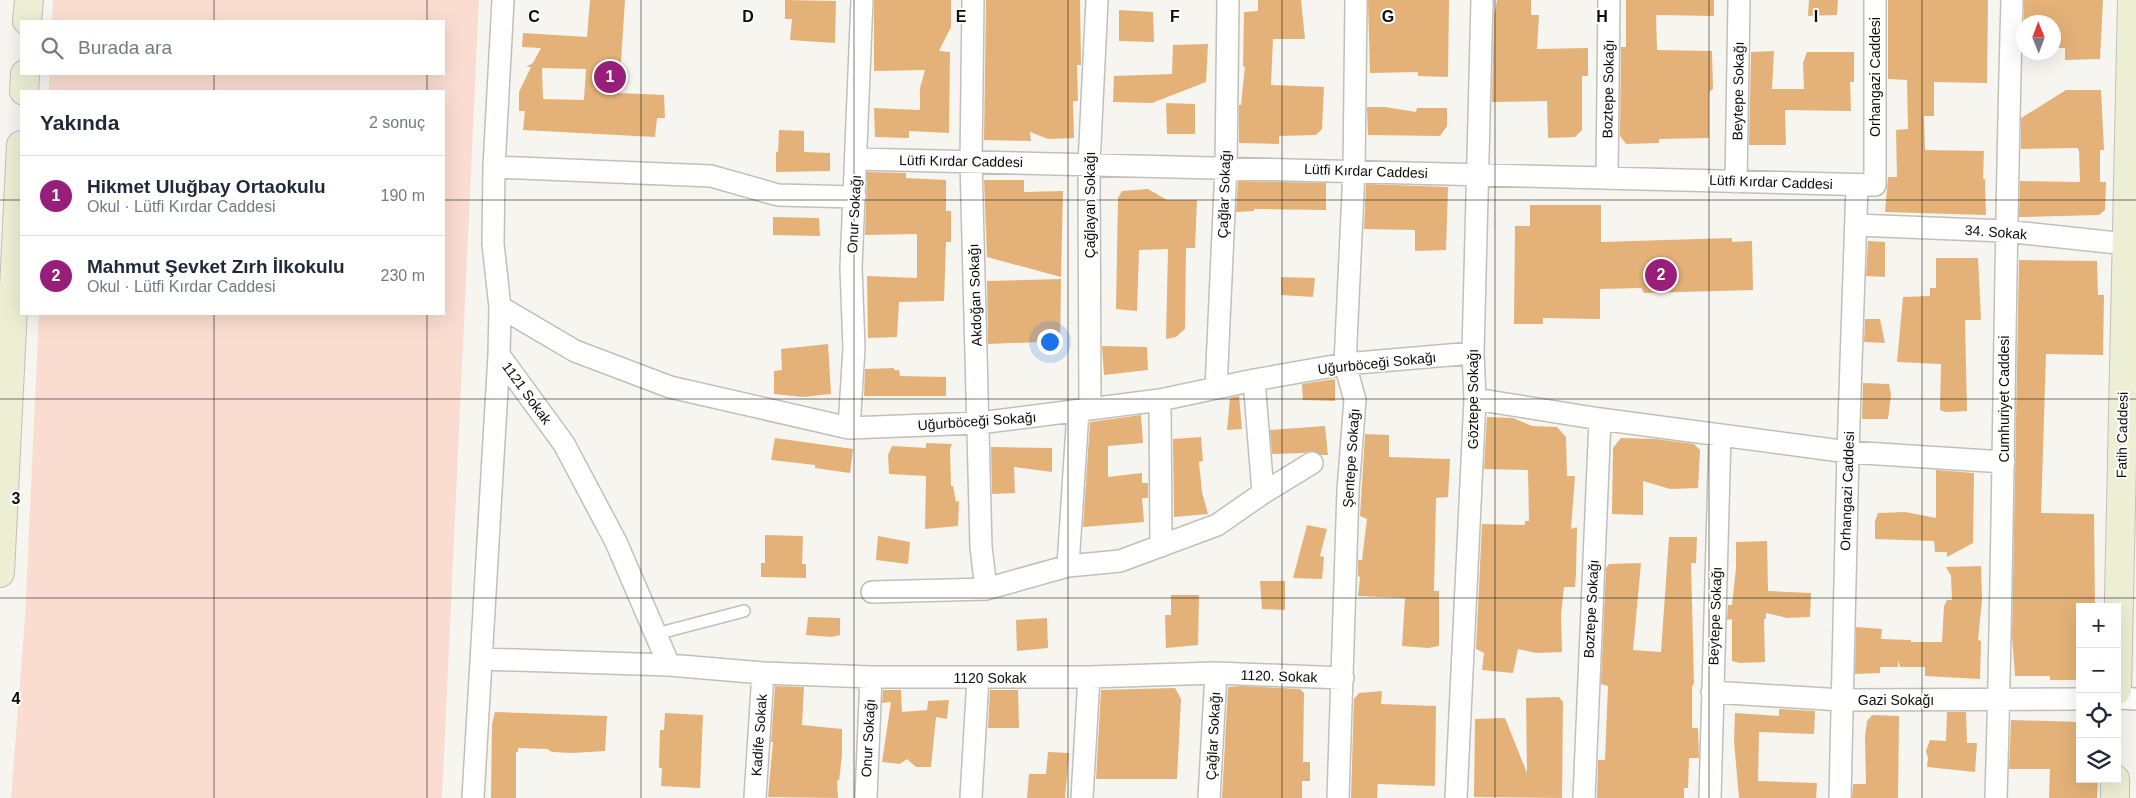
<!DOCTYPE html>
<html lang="tr">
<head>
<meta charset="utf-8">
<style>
  :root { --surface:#fff; --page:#f6f6f7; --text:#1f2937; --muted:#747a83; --line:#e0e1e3; --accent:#971e79 }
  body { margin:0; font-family:Arial,sans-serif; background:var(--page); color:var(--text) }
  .controls { position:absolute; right:15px; bottom:15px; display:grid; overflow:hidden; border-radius:0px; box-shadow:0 5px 20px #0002 }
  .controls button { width:45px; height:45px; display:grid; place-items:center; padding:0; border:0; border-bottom:1px solid var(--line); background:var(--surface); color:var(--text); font:25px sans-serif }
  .compass { position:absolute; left:2016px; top:15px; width:45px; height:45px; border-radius:50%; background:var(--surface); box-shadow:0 5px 20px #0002; rotate:359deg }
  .you { position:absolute; left:1049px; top:341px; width:18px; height:18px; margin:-12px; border:4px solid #fff; border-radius:50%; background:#1a73e8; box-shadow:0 0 0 8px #1a73e833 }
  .badge { display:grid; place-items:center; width:32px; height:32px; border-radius:50%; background:var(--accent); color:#fff; font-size:16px; font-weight:700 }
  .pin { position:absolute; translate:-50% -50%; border:2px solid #fff; box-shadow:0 1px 5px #0006 }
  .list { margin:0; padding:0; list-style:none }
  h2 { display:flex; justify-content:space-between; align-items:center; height:65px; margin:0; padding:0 20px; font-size:21px }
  h2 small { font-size:16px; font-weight:400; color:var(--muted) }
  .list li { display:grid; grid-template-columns:32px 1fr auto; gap:15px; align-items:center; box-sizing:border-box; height:80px; padding:0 20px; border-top:1px solid var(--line) }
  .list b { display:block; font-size:19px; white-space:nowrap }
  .list p { margin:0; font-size:16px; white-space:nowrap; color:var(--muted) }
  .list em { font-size:16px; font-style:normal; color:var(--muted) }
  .icon { flex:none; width:28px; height:28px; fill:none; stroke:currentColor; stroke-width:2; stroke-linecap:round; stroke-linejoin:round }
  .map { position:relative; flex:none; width:2136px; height:798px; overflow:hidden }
  .search { position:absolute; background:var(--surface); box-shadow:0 5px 20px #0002; left:20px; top:20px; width:425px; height:55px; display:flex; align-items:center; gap:12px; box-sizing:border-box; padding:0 18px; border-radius:0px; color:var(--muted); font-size:19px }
  .panel { position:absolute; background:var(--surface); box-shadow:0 5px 20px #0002; left:20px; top:90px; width:425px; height:225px; border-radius:0px }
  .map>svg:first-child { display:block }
</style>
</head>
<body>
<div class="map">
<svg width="2136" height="798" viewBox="0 0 2136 798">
  <rect width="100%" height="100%" fill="#f7f5ef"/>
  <path fill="#faddd0" d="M53,0h426l-37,798h-431l14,-181 14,-303h405v-223h-395v-17h395v-53h-392z"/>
  <path fill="#e4b278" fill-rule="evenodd" d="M590,0h35l-6,93 45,2 1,23h-8l-2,19 -132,-7 2,-19h-6v-19l12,-25h-5l7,-4 8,-15 -19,-1 1,-14 64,4zM542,68l44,1 -2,31 -41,-1z
    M785,0l51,1 -1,42 -45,-3 2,-21h-7z
    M874,0h77v27l-12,24 11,1 -1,81 -40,-2v7l-34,-1 -1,-29 46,2v-22l5,-18 -51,1z
    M986,0h94l1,65h-4l1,36h-5l1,37 -26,1 -18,-7 1,9 -47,-1z
    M1258,0h43l4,39h-32l-2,46 53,2 -2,42 -6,6 -37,1v8l-40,-1v-38h2l4,-39 -2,1 1,-55 14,-1z
    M1368,0h81l-1,77 -30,-1v-4l-48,1z
    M1497,0h34v15h8l-2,34 51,-1v28h-6v54l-7,7 -27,1 -1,-37 -55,1 2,-87z
    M1626,0h88v16l-58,-1 1,35 55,1 1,38 -4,3v46l-50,1v4l-33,1 -6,-8 1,-89h5z
    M1809,0h29l-1,15 -29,1z
    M1888,0h100l-1,83 -53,-1v34h-10l1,34 59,1 -1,28h2l1,36 -101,-3 3,-35h9l-1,-47 12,-1 -1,-49 -19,-1z
    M2024,0h79l-3,59 -35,1v-12h-11v-26h-30z
    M1119,10l34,2 1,30 -35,-1z
    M1208,44l-2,38 -54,21 -39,-1 1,-26 58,-2 1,-29z
    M1774,51l-2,38h32l-1,-26 4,-11h47v30h-4l1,29 -66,-1 1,35h-37l2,-93z
    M2066,90h35l3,60h-4v32h6l-1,28 -6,5 -80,2 1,-36 60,1 -1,-32 -2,-2 -56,1v-31z
    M1166,103l29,1v30h-28z
    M1367,107h18l31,5 1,-4h30v18l-7,10 -72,-1z
    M779,130l25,1v21l26,1v18l-54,1v-20h2z
    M867,172l39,1v5l40,2v31h5v31h-5l-2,59 -45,1 -2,35 -29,1 -1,-62 50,2v-44l-52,1z
    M984,180h40v12l39,-1 -2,86 -74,-20z
    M1238,181l88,2v27l-72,-1v2l-18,1z
    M1366,184l82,3 -2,63 -31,1v-21l-51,-1z
    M1148,189l19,11h30l-2,48h-9l-1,81 -9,8 -10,2 2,-90 -29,1 -2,61 -21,-2 2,-111 4,-7z
    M1530,205h71v37l131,-4v4l20,-1 1,49 -109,3 -3,-5 -41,1v30l-57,-1v6h-29l1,-98h15z
    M773,217l46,1 1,18 -47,-1z
    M1868,241l17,1v35l-19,-1z
    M1936,258h42l3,62h-16l2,91 -22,1 -5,-2 1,-46 -44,-2 6,-65 27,-1v-8h6z
    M2019,260l78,1 1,34h6l-1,60 -57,-1 -5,159 53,1 1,93h-15v73h-30v-4h-35l-3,-39z
    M1281,277l34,1 -2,19 -32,-2z
    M1061,279l-1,69 -20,2v-8l-52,2 -1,-63z
    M1865,319h15l5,24 -21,-1z
    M828,344l3,50 -28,3 -29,-3v-23l8,-1 -1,-21z
    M1102,346l45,1 1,23 -44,5z
    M894,368v2h5l1,6 46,1v19h-82l1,-27z
    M1335,379v22l-32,-1 -1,-16z
    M1863,383l26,1 2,11 -3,24h-26z
    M1239,396l3,33 -15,1 3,-32z
    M1141,415l2,28 -35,3v31l34,-4v10h6v15h-6l2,24 -61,5 7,-105z
    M1487,417l26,1 19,8 25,1 9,10 1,39h8l-4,53 6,-2 -1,47 -1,13h-11l-3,28 1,37 -26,1 -18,-4 -5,24 -31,-3 2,-17 -8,-4 6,-125 43,1v-4h4l-1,-51 -44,-1z
    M1325,426l3,29h-7l-9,-4 -8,2 -32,1 -2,-24z
    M1365,434l24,1v22l61,2 -2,38 -12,1 -2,93h5v55l-11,2 -26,-2 3,-48 -47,-2 2,-19 -2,-1v-16h4l5,-41 -7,-3z
    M1201,437l2,24 -4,1 3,30 6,22 -34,3 -1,-78z
    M775,438l78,11 -3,24 -35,-5v-3l-44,-5z
    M1621,438l35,1 38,5 6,6 -2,38 -28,1 -27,-8v34l-31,-1 1,-66z
    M926,443l26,1 -2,5 1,37h2l3,16 3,-1 -1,25 -33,3 1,-53 -37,-2 -1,-19 4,-9 34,2z
    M991,447l61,1v24l-38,-5 1,26 -23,1z
    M1936,470l38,3 -1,70 -26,14v-5h-12l-1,-11 -59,-2v-18l3,-8 27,-1 31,6z
    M1307,525l20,4 -7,27 4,1 -2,22 -29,-1z
    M765,535l38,1 -1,28h4v14l-45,-1v-14h4z
    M878,536l32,6 -2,22 -32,-4z
    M1669,537h28l-1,26h-5l3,120 -2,4v41h6l1,30h-10l-1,30h-4v10h-87l1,-38h7l3,-74 -7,-2 5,-116 3,-4 32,-1 -8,87 28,2z
    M1767,541l1,50 43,2 -1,24 -23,1 -21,-5v6h-2l1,43 -25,1 -8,-2v-42l-5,1 1,-15h4l4,-37v-26z
    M1981,566l1,34 -4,40 3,1 -1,38 -55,-3v-9h-25l-2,-7v7h-18v6l-25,1 1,-47 26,2 -1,10 30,1v2h31l2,-36 3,-6h5l-1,-24 -5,-9z
    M1260,581h25v29l-23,-1z
    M1171,595h28l-1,50 -32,3 -1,-33h6z
    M808,617l32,1v17l-9,2 -25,-2z
    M1047,618l1,30 -31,3 -1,-31z
    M775,686l29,1 -2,38 40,4v26l-3,26 -2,-1 1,18 -70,-1 5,-55h-2z
    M1241,686l59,3 4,4 -1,69h7v19h-8v17h-80l6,-111z
    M1175,688l6,11 -4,80h-81l5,-89z
    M883,690h18l1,22 25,-2 1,-9 21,-1 -2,19 -11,-2 -5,50h-15l-9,-8 -7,5 -18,-2 9,-60 -9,1z
    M990,690h28l1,38h-31z
    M1382,691l-1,13 55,2 -1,80 -57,-2 -1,14h-26l3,-99 5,-6z
    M1559,697l4,5 -1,96 -88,-1 1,-78 30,-1 22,55 -1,-75z
    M1779,709l36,2 -1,23 -55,-2 -1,49 59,2 -1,15h-77l-5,-57 1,-28 44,3z
    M495,712l112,4 -2,35 -33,2 -20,-1 -5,-3 -29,-1v4h-2v46h-25l1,-74z
    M1947,712h19l1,31h10l-2,29 -48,-5 1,-9 -2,-7 4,-11 16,1z
    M665,713l38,2 -3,73 -39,-2 1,-18h-3l1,-38h4z
    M1872,715l27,1 -1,82h-46l1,-14h13l-1,-47 2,-16z
    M2011,720l69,2v57h18l-1,19h-48l1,-29h-41z
    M1048,752l21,1 -4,45h-38l2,-24h17z"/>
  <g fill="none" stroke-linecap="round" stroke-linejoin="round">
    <g stroke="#c1bfb9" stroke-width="14">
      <path id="lane" d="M656,634l88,-23"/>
    </g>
    <g stroke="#c1bfb9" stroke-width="24">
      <path id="street" d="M503,0l-9,167 -1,77 7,63 -1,48 65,89 52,98 53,123 94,8 108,4h218l127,-4 127,5
        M973,0l-2,162 10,385 5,42
        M857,159l1018,26v-185
        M494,167l217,9 67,19 77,2
        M1607,177l2,-177
        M1736,182l3,-182
        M1856,225l149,6 131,14
        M500,307l75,44 95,36 179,41 130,-5 181,-23 94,-20 91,-16 128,-11
        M1216,388l10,-221 2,-167
        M1475,399l125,20 248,33 156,10
        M1160,400l1,146
        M1090,409l-1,-244 8,-165
        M849,428l5,-80 -3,-80 11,-268
        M1263,493l49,-30
        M1068,566l10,-155
        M872,592l114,-3 82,-23 52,-5 97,-36 46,-32 -9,-113
        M481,659l188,6
        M1712,692l130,8 238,-1
        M2117,698l19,1
        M473,798l26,-443
        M755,798l8,-125
        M866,798l5,-121
        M971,798l7,-120
        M1082,798l7,-121
        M1209,798l7,-125
        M1338,798l10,-308 7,-90 -10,-36 9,-193 2,-171
        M1456,798l19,-399 -2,-46 9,-353
        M1584,798l16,-379
        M1710,798l10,-363
        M1840,798l8,-346 9,-267
        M1996,798c8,-266 8,-532 16,-798"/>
    </g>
    <g stroke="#c1bfb9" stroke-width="30">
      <path id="secondary" d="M27,21l2,-21
        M24,91l1,-17
        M0,573l21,-428
        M2117,690l15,-690
        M2115,798v-19"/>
    </g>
    <use href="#lane" stroke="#fff" stroke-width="11"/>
    <use href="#street" stroke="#fff" stroke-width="21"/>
    <use href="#secondary" stroke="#edefd4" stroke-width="28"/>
  </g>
  <path fill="none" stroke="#0c0c0a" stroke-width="1" stroke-opacity="0.55" d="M214,0v21M427,0v21M641,0v798M854,0v798M1068,0v798M1282,0v798M1495,0v798M1709,0v798M1922,0v798M214,74v17M427,74v17M0,200h21M444,200h1692M214,314v484M427,314v484M0,399h2136M0,598h2136"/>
  <g text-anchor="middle" stroke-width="4" stroke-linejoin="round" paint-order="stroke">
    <g font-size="14" fill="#0c0c0a" stroke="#fff">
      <text transform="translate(1875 77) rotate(-90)" y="5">Orhangazi Caddesi</text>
      <text transform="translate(1608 89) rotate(-89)" y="5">Boztepe Sokağı</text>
      <text transform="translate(1738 91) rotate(-89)" y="5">Beytepe Sokağı</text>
      <text transform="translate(961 161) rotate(1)" y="5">Lütfi Kırdar Caddesi</text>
      <text transform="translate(1366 171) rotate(2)" y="5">Lütfi Kırdar Caddesi</text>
      <text transform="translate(1771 182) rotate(2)" y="5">Lütfi Kırdar Caddesi</text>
      <text transform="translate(1224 194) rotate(-88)" y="5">Çağlar Sokağı</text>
      <text transform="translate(1090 205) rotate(-90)" y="5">Çağlayan Sokağı</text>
      <text transform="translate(854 214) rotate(-87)" y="5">Onur Sokağı</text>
      <text transform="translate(1996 232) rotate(4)" y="5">34. Sokak</text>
      <text transform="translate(975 295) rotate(-92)" y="5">Akdoğan Sokağı</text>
      <text transform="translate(1377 363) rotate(-6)" y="5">Uğurböceği Sokağı</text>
      <text transform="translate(527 393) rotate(54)" y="5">1121 Sokak</text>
      <text transform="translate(1473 399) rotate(-90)" y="5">Göztepe Sokağı</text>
      <text transform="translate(2004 399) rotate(-90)" y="5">Cumhuriyet Caddesi</text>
      <text transform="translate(977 421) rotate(-4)" y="5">Uğurböceği Sokağı</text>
      <text transform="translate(2122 435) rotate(-89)" y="5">Fatih Caddesi</text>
      <text transform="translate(1351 458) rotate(-86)" y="5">Şentepe Sokağı</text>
      <text transform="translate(1847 491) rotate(-88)" y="5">Orhangazi Caddesi</text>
      <text transform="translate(1591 609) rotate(-87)" y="5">Boztepe Sokağı</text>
      <text transform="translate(1715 616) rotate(-88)" y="5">Beytepe Sokağı</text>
      <text transform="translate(1279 676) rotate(2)" y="5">1120. Sokak</text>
      <text x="990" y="683">1120 Sokak</text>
      <text x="1896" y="705">Gazi Sokağı</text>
      <text transform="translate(759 735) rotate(-86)" y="5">Kadife Sokak</text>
      <text transform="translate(1213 736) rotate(-87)" y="5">Çağlar Sokağı</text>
      <text transform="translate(868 738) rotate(-87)" y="5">Onur Sokağı</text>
    </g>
  </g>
  <g font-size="16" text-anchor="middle" font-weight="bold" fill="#0c0c0a" stroke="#fff" stroke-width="4" stroke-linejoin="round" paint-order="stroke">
    <text x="534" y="22">C</text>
    <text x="748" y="22">D</text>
    <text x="961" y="22">E</text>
    <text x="1175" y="22">F</text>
    <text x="1388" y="22">G</text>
    <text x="1602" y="22">H</text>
    <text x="1816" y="22">I</text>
    <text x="16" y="504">3</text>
    <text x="16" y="704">4</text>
  </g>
</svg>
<div class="controls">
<button>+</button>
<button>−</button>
<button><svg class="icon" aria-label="locate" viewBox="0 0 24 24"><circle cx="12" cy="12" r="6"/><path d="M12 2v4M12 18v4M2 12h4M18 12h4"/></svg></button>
<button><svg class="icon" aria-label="layers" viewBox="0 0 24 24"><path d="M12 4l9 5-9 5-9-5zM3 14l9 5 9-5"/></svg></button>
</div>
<svg class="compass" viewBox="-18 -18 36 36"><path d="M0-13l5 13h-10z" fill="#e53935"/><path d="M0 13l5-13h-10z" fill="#747a83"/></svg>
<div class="you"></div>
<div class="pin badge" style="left:610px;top:77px">1</div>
<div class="pin badge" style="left:1661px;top:275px">2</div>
<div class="search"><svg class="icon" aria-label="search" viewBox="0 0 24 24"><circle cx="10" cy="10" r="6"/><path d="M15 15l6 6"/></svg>Burada ara</div>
<section class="panel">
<h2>Yakında<small>2 sonuç</small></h2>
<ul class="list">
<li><span class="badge">1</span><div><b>Hikmet Uluğbay Ortaokulu</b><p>Okul · Lütfi Kırdar Caddesi</p></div><em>190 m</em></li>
<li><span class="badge">2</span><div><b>Mahmut Şevket Zırh İlkokulu</b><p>Okul · Lütfi Kırdar Caddesi</p></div><em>230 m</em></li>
</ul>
</section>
</div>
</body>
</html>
